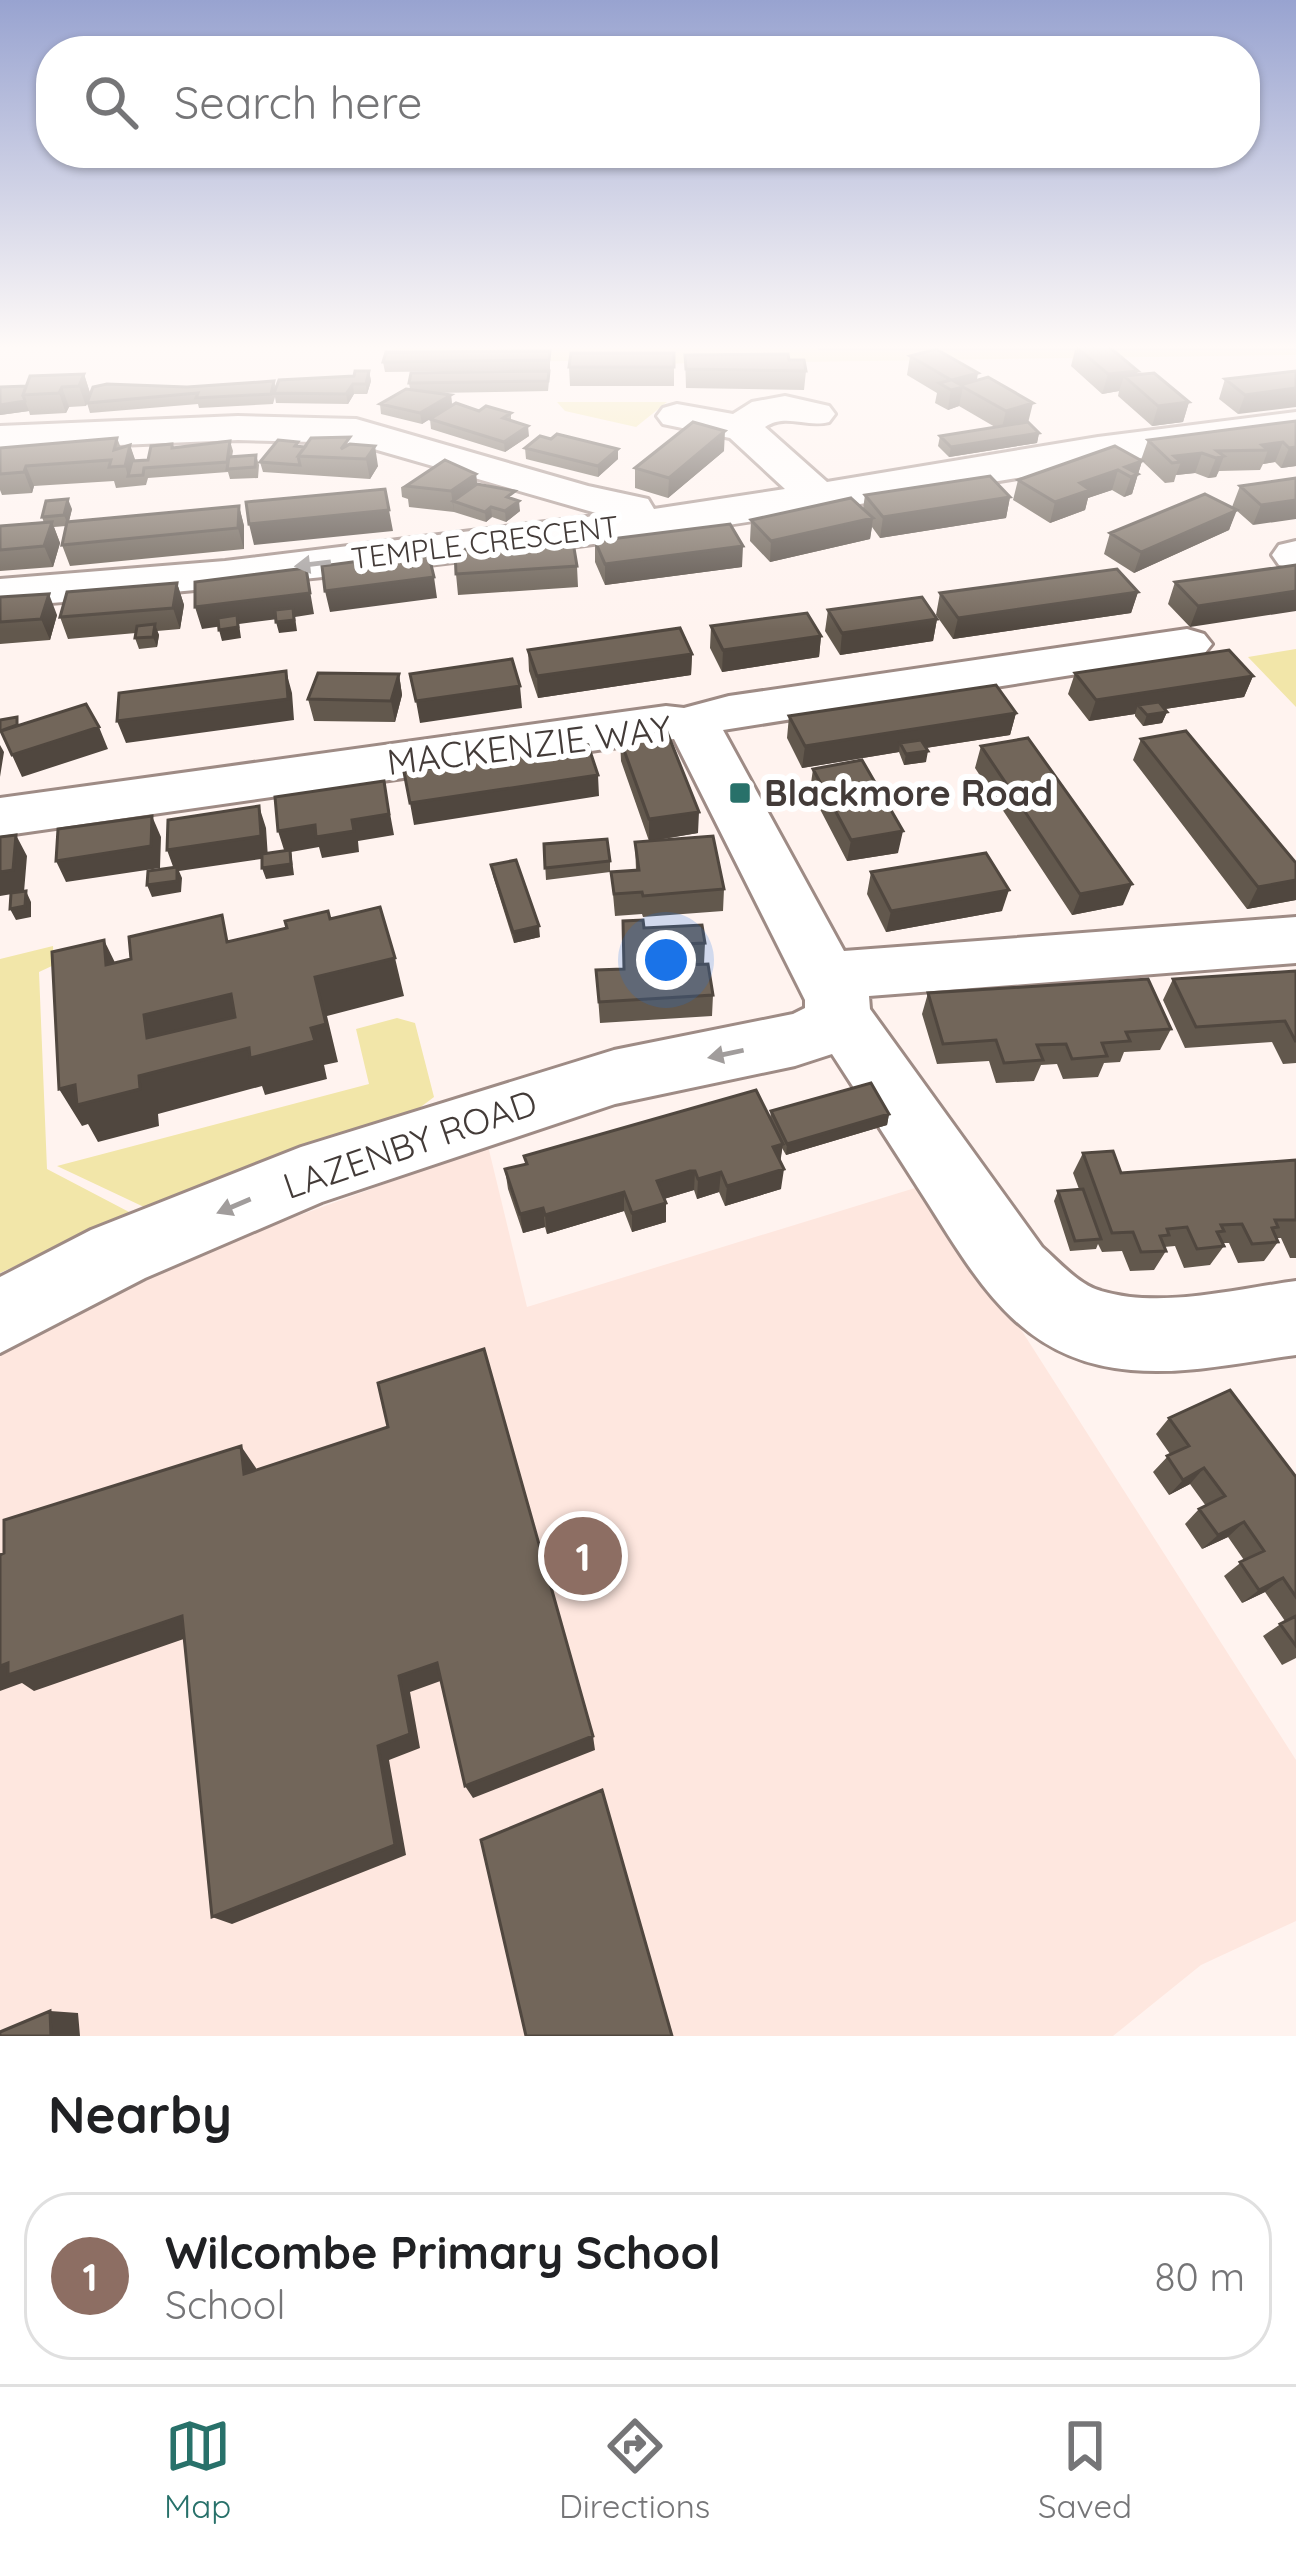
<!DOCTYPE html>
<html lang="en">
<head>
<meta charset="utf-8">
<style>
  :root { --surface:#fff; --page:#f2f2f2; --text:#202124; --muted:#757577; --line:#e0e0e0; --accent:#28716a }
  body { margin:0; font-family:Quicksand,sans-serif; background:var(--page); color:var(--text) }
  .you { position:absolute; left:666px; top:960px; width:42px; height:42px; margin:-30px; border:9px solid #fff; border-radius:50%; background:#1a73e8; box-shadow:0 0 0 18px #1a73e833 }
  .badge { display:grid; place-items:center; width:78px; height:78px; border-radius:50%; background:var(--accent); color:#fff; font-size:39px; font-weight:700 }
  .pin { position:absolute; translate:-50% -50%; border:6px solid #fff; box-shadow:0 3px 12px #0006 }
  .list { margin:0; padding:0; list-style:none }
  h2 { display:flex; justify-content:space-between; align-items:center; height:156px; margin:0; padding:0 48px; font-size:51px }
  h2 small { font-size:39px; font-weight:400; color:var(--muted) }
  .list li { display:grid; grid-template-columns:78px 1fr auto; gap:36px; align-items:center; box-sizing:border-box; height:168px; margin:0 24px 24px; padding:0 24px; border:3px solid var(--line); border-radius:48px }
  .list b { display:block; font-size:45px; white-space:nowrap }
  .list p { margin:0; font-size:39px; white-space:nowrap; color:var(--muted) }
  .list em { font-size:39px; font-style:normal; color:var(--muted) }
  .icon { flex:none; width:66px; height:66px; fill:none; stroke:currentColor; stroke-width:2; stroke-linecap:round; stroke-linejoin:round }
  .map { position:relative; flex:none; width:1296px; height:2036px; overflow:hidden }
  .search { position:absolute; background:var(--surface); box-shadow:0 3px 9px #0004; left:36px; right:36px; top:36px; height:132px; display:flex; align-items:center; gap:30px; box-sizing:border-box; padding:0 42px; border-radius:48px; color:var(--muted); font-size:45px }
  .sheet { height:348px; background:var(--surface) }
  nav { display:flex; justify-content:space-around; align-items:center; box-sizing:border-box; height:168px; border-top:3px solid var(--line); background:var(--surface); font-size:33px; color:var(--muted) }
  nav a { display:grid; justify-items:center; gap:6px }
  nav .on { color:var(--accent) }
  .map>svg:first-child { display:block }
</style>
</head>
<body>
<div class="map">
<svg width="1296" height="2036" viewBox="0 0 1296 2036">
  <rect width="100%" height="100%" fill="#fff3ef"/>
  <path fill="#fee7df" d="M488,1146l39,161 401,-123 368,576v161l-95,44 -88,71h-1113v-684l156,-84z"/>
  <path fill="#f2e6a9" d="M393,346h903v9l-724,10v-4l-185,1z
    M557,402h110l-31,25 -71,-16z
    M1296,649v58l-48,-50z
    M53,946l1,19 -15,7 8,197 84,44 -131,60v-314z
    M397,1018l18,5 19,74 -16,12 -274,98 -87,-41 312,-82 -13,-55z"/>
  <g fill="none" stroke-linecap="round" stroke-linejoin="round">
    <path fill="#c08aad" fill-rule="evenodd" d="M818,346h478v4h-478z"/>
    <g stroke="#9e8b85" stroke-width="6">
      <path id="minor" d="M785,396l44,10 6,8 -6,8c-23,6 -43,-9 -64,5l62,55 271,-45 198,-25v24c-205,26 -406,66 -610,95 -228,33 -457,58 -686,76v-28l225,-18 378,-46 -250,-72 -115,-3 -238,10v-24l238,-10 118,3 232,67 60,13 6,10 131,-20 -55,-51 -67,-14 -6,-8 6,-8 14,-4 56,10 19,-12z
        M1296,541v28l-17,-4 -7,-10 7,-10z
        M1187,629l17,5 8,10 -8,10 -481,76 121,221 452,-34v46l-427,33 1,13 172,238c17,15 37,38 59,44 60,18 135,-2 195,-10v74c-54,7 -110,20 -165,15 -113,-9 -155,-92 -209,-176 -30,-47 -60,-94 -90,-140l-37,12 -180,38 -293,98 -177,76 -145,75v-76l91,-47 210,-83 313,-97 179,-36 12,-6v-8l-131,-261 -674,97v-38l666,-92 18,2 45,-12z"/>
    </g>
    <use href="#minor" fill="#fff" fill-rule="evenodd"/>
  </g>
  <path fill="#62584d" d="M1076,346l113,56 -6,20 -31,4 -34,-30 1,-5 -17,3 -31,-28z
    M674,353v33h-104l-1,-19z
    M685,355l104,5 17,11 -2,19 -118,-2z
    M910,356l67,25 62,52 -2,10 -88,14 -11,-11 2,-10 55,-9 -36,-21 -11,4 -13,-7 2,-10 -30,-18z
    M550,360v10l-165,2 -2,-10z
    M369,371l2,10 -4,13h-13l-6,10 -72,-1 -1,-6 -2,7 -74,4 -1,-4 -108,9 -3,-10 100,-16 87,-6 2,7 78,-12z
    M1296,371l-58,43 -19,-15 6,-20z
    M84,374l6,19 -4,13 -17,1 -3,6 -36,2 -1,-4 -29,4v-28l26,-1z
    M549,381l-1,10 -113,2 16,2 1,10 -30,19 -41,-10 -1,-10 30,-15 -1,-6z
    M479,411l32,2v8l18,15 -24,16 -74,-23 -1,-10z
    M1296,421v45l-15,2 -6,-6 -12,2 -3,6 -41,1 -3,6 -8,1 -13,-5 -19,2 -2,7 -9,1 -23,-22 -10,33 -8,3 -12,-7 -24,8 -3,12 -35,13 -37,-23 5,-20 123,-20 7,-20z
    M117,438l4,10 9,-3 5,16 13,-1 25,-12 57,-7 3,10 -1,6 24,-2 3,10 -1,13 -28,1 -2,-7 -80,6 -2,7 -30,3 -2,-7 -80,5 -2,7 -30,2 -2,-5v-42z
    M551,439l67,10v10l-20,18 -72,-18 -1,-11z
    M351,444l27,22 -8,13 -107,-7 -3,-10 39,-16z
    M724,451l-56,47 -33,-10v-20z
    M476,474l1,10 38,16 5,11 -14,11 -14,-5 -6,5 -32,-10 -45,-5 -1,-8 -6,-2 -1,-10z
    M1296,478l-43,47 -17,-15 -7,20 -95,43 -30,-19 6,-21 122,-26 8,-21z
    M865,495l145,2 -4,21 -126,20 -8,-11 -2,12 -100,23 -20,-21 1,-21 112,-11z
    M239,506l5,20v23l-174,17 -8,-21 4,-19 -12,1 6,16 -7,24 -53,4v-45l44,-3 -2,-6 30,-8 -3,12z
    M595,541l147,26 -137,18 -10,-23z
    M1296,565l-106,62 -22,-23 7,-22z
    M577,566l1,21 -120,8 -2,-21z
    M177,583l7,22 -4,24 -23,2 2,4 -2,12 -18,2 -4,-11 1,-5 -68,6 -8,-22z
    M1138,592l-7,21 -178,26 -17,-24 4,-22z
    M0,597l57,18 -7,25 -50,4z
    M828,610l109,9 -4,22 -93,14 -15,-24z
    M711,626l110,10 -2,21 -97,15 -12,-24z
    M528,650l164,4 -1,21 -153,23 -9,-27z
    M1075,673l178,3 -9,21 -79,12 2,3 -5,11 -19,3 -8,-10v-2l-46,7 -21,-27z
    M399,674l3,21 -7,27 -81,-1 -6,-22z
    M1016,713l-6,22 -84,13v14l-22,3 -5,-13 -97,16 -15,-30 2,-22z
    M620,739l78,94 -46,8 72,48 -1,22 -80,6 -1,-3 -27,2 -4,-44 25,-2 -1,-28 14,-1 -28,-80z
    M1141,739l155,124v37l-49,9 -114,-149z
    M981,746l142,159 -51,10 -97,-147z
    M813,769l85,84 -51,8 -37,-71z
    M544,844l66,17v11l-64,8z
    M491,865l49,72 -26,6 -21,-67z
    M871,872l131,39 -116,21 -19,-38z
    M644,928l61,15 -1,21 9,31 -1,21 -112,7 -4,-53 28,-1z
    M1296,971v92l-13,1 -11,-22 -87,6 -22,-48 10,-21z
    M928,993l243,36 -11,21 -36,2 -4,10 -16,1 -6,14 -35,2 -6,-15 -16,1 -7,16 -38,2 -7,-22 -52,3 -15,-50z
    M771,1111l118,3 -2,11 -101,30 -4,-7 -2,14 1,27 -56,17 -6,-14 -22,7 -3,-9 -30,9 2,23 -34,10 -8,-21 -77,23 -2,-7 -22,6 -15,-44 -3,-20 21,-5 -2,-8 246,-37z
    M1083,1153l38,20 175,-13v98h-6l-9,-20h-4l1,4 -14,19 -26,2 -9,-20h-7l2,3 -14,19 -26,3 -9,-22 -11,1 2,4 -12,19 -24,1 -8,-20 -20,1 -4,-8 -2,5 -26,2 -16,-50 4,-10 21,-2 -6,-16z
    M1169,1418l127,59v181l-14,7 -19,-29 22,-15 -20,-29 -23,11 -18,-27 20,-16 -16,-23 -26,12 -17,-25 14,-15 7,-3 -16,-22 -21,11 -16,-23 17,-18 -14,-20z"/>
  <path fill="#50473f" d="M369,371l2,10 -4,13 -1,-10z
    M1138,371l-5,14 -9,-9 -5,15 -17,3 6,-20z
    M978,373l-3,19 -12,-5 -4,19 -11,4 4,-30z
    M84,374l6,19 -4,13 -7,-20z
    M353,384l1,10 -6,10 -2,-10z
    M62,387l7,20 -3,6 -7,-20z
    M1296,388v19l-58,7 7,-19z
    M451,395l1,10 -30,19 -2,-11z
    M25,401l4,10 -29,4v-10z
    M1189,402l-6,20 -31,4 6,-20z
    M1033,403l-5,20 -27,8 5,-20z
    M528,426l1,10 -24,16 -1,-10z
    M725,431l-1,20 -56,47 1,-20z
    M1039,433l-2,10 -88,14 2,-10z
    M1283,442l-8,20 -12,2 5,-14 -6,-5z
    M130,445l7,20 -9,11 -3,-10z
    M375,446l3,20 -8,13 -4,-20z
    M1296,447v19l-15,2 8,-20z
    M618,449v10l-20,18v-11z
    M1202,453l-7,20 -19,2 5,-13 -7,-6z
    M1224,456l-8,21 -8,1 8,-20z
    M1142,461l-10,33 -8,3 7,-20 -6,-10z
    M26,466l8,20 -2,7 -8,-21z
    M1118,470l-6,20 -24,8 -3,12 -35,13 5,-21 25,-19z
    M476,474l2,20 -25,7 1,11 -3,-21z
    M1010,497l-4,21 -126,20 3,-21z
    M68,499l4,10 -4,16 -4,-10z
    M1296,500v19l-43,6 8,-20z
    M519,501l1,10 -14,11 -1,-11z
    M239,506l5,20v23l-6,-21z
    M491,507l1,10 -6,5 -1,-10z
    M389,510l4,21 -139,14 -5,-21z
    M1237,510l-8,20 -95,43 7,-21z
    M873,518l-3,21 -100,23 1,-21z
    M52,522l8,21 -7,24 -9,-21z
    M743,546l-1,21 -137,18v-21z
    M306,568l8,46 -19,3 2,14 -18,2 -3,-11 18,-5 -55,7 2,14 -19,3 -3,-11 18,-6 -35,5 -7,-22z
    M434,577l3,21 -107,14 -5,-21z
    M177,583l7,22 -4,24 -7,-21z
    M1296,591v20l-106,16 8,-21z
    M1138,592l-7,21 -178,26 5,-21z
    M49,594l8,21 -7,25 -9,-21z
    M937,619l-4,22 -93,14 2,-22z
    M155,624l4,11 -2,12 -4,-10z
    M821,636l-2,21 -97,15 1,-22z
    M692,654l-1,21 -153,23 -1,-22z
    M286,671l6,22 2,27 -168,23 -9,-22z
    M399,674l3,21 -7,27 -4,-21z
    M1253,676l-9,21 -99,15 -7,-7 -3,9 -46,7 7,-21z
    M520,686l2,22 -102,15 -4,-22z
    M1167,712l-5,11 -19,3 4,-11z
    M1016,713l-6,22 -105,16 -5,-8 -1,9 -97,16 3,-22z
    M99,727l9,22 -86,28 -10,-22z
    M0,745l4,7 -4,25z
    M928,751l-2,11 -22,3 2,-11z
    M598,775l1,21 -185,29 -4,-22z
    M384,781l10,54 -36,6 1,11 -37,6 -3,-11 -28,5 3,23 -28,4 -4,-11 23,-15 -7,-22 74,-11z
    M259,806l7,22 2,30 -89,13 3,7 -1,14 -29,5 -5,-12 28,-13 -8,-22z
    M699,812l-1,21 -49,8v-22z
    M152,816l9,21 -1,31 -94,14 -10,-21z
    M903,831l-5,22 -51,8 4,-21z
    M16,835l11,21 -3,36 -24,4v-24z
    M1296,880v20l-49,9 11,-22z
    M1132,884l-9,21 -51,10 8,-21z
    M1009,890l-7,21 -116,21 5,-21z
    M26,891l5,11v15l-15,3 -6,-11z
    M539,926l1,11 -26,6 -1,-11z
    M104,940l19,39 -17,-14z
    M395,958l9,38 -77,20 11,46 -14,3 3,14 -62,16 -3,-9 -104,28 1,12 -61,16 -10,-18 -6,2 -23,-37 16,-4 64,-9 5,-61 87,-21 80,34 4,-51z
    M889,1114l-2,11 -101,30 1,-11z
    M783,1144l-3,20 -7,-17z
    M784,1169l-3,20 -56,17 2,-20z
    M695,1171l-1,19 -37,11v-20z
    M721,1172l-2,20 -22,7 1,-20z
    M624,1192v19l-77,23 -2,-19z
    M666,1203v19l-34,10v-19z
    M543,1208l2,19 -22,6 -3,-19z
    M241,1446l15,22 3,28 -15,-22z
    M1204,1468l-14,16 -21,11 14,-15z
    M1244,1522l-16,15 -26,12 16,-14z
    M1283,1578l-18,14 -23,11 17,-13z
    M182,1616l19,17 -167,58 -12,-8 -22,8v-25z
    M437,1663l9,16 -36,13 10,56 -31,12 17,95 -174,69 -20,-7 166,-171 21,-70z
    M593,1736l2,14 -122,48 -8,-12z
    M50,2011l28,2 2,23h-29z"/>
  <path fill="#72665a" stroke="#50473f" stroke-width="3" fill-rule="evenodd" d="M1108,346l30,25 -30,3 -32,-27z
    M936,349l42,24 -26,7 9,5 27,-8 45,26 -27,8 -43,-24 -12,3 -12,-7 12,-3 -41,-24z
    M550,351l-1,9 -166,2 3,-10z
    M571,353h103v14h-105z
    M788,354l1,6h15l2,11 -120,-2 -1,-14z
    M355,371h14l-3,13h-13l-7,10 -72,-1 5,-13 75,-4z
    M549,371l-1,10 -139,2 2,-10z
    M1296,371v17l-51,7 -20,-16z
    M1154,373l35,29 -31,4 -34,-30z
    M84,374l-5,12 -17,1 -3,6 -36,2 7,-19z
    M274,381l-3,13 -75,4 2,-5 -111,10 6,-16 14,-3 80,3z
    M26,386l-3,9 2,6 -25,4v-18z
    M406,389l45,6 -31,18 -40,-9z
    M456,403l23,8 7,-5 25,7 -8,5 25,8 -24,16 -74,-23z
    M1296,421v26l-7,1 -6,-6 -21,3 6,5 -51,1 7,5 -8,2 -14,-5 -28,3 7,6 -9,1 -24,-23z
    M693,422l32,9 -56,47 -34,-10z
    M1028,422l11,11 -88,14 -11,-11z
    M557,434l61,15 -20,17 -73,-18 15,-12 11,3z
    M350,437l-9,12 9,-5 25,2 -9,13 -68,-3 13,-18z
    M117,438l-3,12 16,-5 -5,21 -16,1 2,-7 -85,6 -2,6 -24,2v-26z
    M278,440l20,2 -3,4 10,1 -7,9 2,9 -40,-3z
    M230,441l-3,21 -83,6 -1,7 -15,1 4,-15 16,-1 3,-14 21,-2v4z
    M1115,446l27,15 -17,6 13,7 -7,3 -13,-7 -38,13 10,7 -35,12 -37,-22z
    M256,455l-1,12 -28,2 2,-12z
    M445,460l31,14 -25,17 -45,-5z
    M990,476l20,21 -127,20 -18,-22z
    M1296,478v22l-35,5 -21,-19z
    M477,484l38,7 -8,6 12,4 -14,10 -14,-4 -6,5 -32,-11z
    M385,489l4,21 -140,14 -3,-22z
    M1205,494l32,16 -96,42 -31,-19z
    M851,498l22,20 -102,23 -20,-21z
    M68,499l-4,16 -22,2 4,-16z
    M239,506l-1,22 -176,17 5,-23z
    M52,522l-8,24 -44,4v-24z
    M730,524l13,22 -138,18 -10,-23z
    M573,542l4,24 -121,8 -1,-24z
    M428,552l6,25 -109,14 -3,-25z
    M1296,565v26l-98,15 -23,-24z
    M306,568l4,25 -115,14v-25z
    M1117,569l21,23 -180,26 -18,-25z
    M177,583l-4,25 -113,9 7,-25z
    M49,594l-8,25 -41,3v-25z
    M922,597l15,22 -95,14 -14,-23z
    M293,608l1,12 -18,2 -1,-12z
    M807,613l14,23 -98,14 -12,-24z
    M237,615l1,12 -19,3 -1,-12z
    M155,624l-2,13 -18,1 2,-12z
    M680,628l12,26 -155,22 -9,-26z
    M1229,650l24,26 -157,24 -21,-27z
    M512,659l8,27 -104,15 -6,-27z
    M286,671l2,28 -171,22 2,-28z
    M318,673l81,1 -8,27 -83,-2z
    M996,685l20,28 -211,33 -16,-30z
    M1159,702l8,10 -20,3 -9,-10z
    M86,704l13,23 -87,28 -11,-24z
    M17,717v8l-17,6v-11z
    M1186,731l110,132v17l-38,7 -117,-148z
    M667,732l32,80 -50,7 -29,-80z
    M1028,738l104,146 -52,10 -99,-148z
    M921,740l7,11 -22,3 -6,-11z
    M588,745l10,30 -188,28 -6,-31z
    M862,760l41,71 -52,9 -38,-71z
    M384,781l5,33 -37,6 2,11 -38,6 -1,-12 -37,6 -3,-34z
    M259,806l2,30 -94,14 1,-30z
    M152,816l-1,30 -95,15 2,-32z
    M16,835l-3,35 -13,2v-35z
    M713,836l11,53 -81,7 -1,-4 -28,2 -3,-22 28,-2 -4,-28z
    M607,839l3,22 -65,7 -1,-24z
    M290,850l1,14 -29,4v-14z
    M986,853l23,37 -118,21 -20,-39z
    M516,860l23,66 -26,6 -22,-67z
    M177,867v14l-30,4 1,-14z
    M26,891l-1,15 -15,3 1,-16z
    M380,907l15,51 -80,19 11,47 -15,4 4,13 -65,17 -1,-10 -110,28 1,13 -63,16 -2,-20 -16,4 -7,-137 52,-12 2,25 25,-6 -2,-22 93,-22 5,27 60,-14 -2,-7 43,-10 2,8zM231,994l4,23 -88,21 -3,-23z
    M643,920l1,8 58,-3 3,18 -20,1 3,21 20,-1 5,31 -114,7 -3,-32 28,-1 -1,-48z
    M1296,971v71l-11,-21 -89,6 -23,-48z
    M1148,979l23,50 -45,3 4,9 -28,2 5,13 -35,3 -6,-15 -29,1 6,15 -39,3 -8,-23 -53,4 -15,-51z
    M871,1083l18,31 -102,30 -16,-33z
    M756,1090l27,54 -10,3 11,22 -57,17 -6,-14 -23,7 -3,-8h-5l-33,10 9,22 -34,10 -8,-21 -79,23 -2,-7 -23,6 -15,-45 22,-5 -3,-8z
    M1113,1151l8,22 175,-13v60h-21l3,7 -6,1 6,14 -26,2 -10,-20 -21,1 3,6 -7,1 7,14 -27,3 -10,-22 -20,2 2,6 -9,1 6,15 -25,1 -8,-20 -21,1 -29,-80z
    M1083,1189l18,50 -26,2 -17,-50z
    M484,1349l109,387 -128,50 -28,-123 -38,13 11,58 -32,12 17,99 -183,72 -30,-301 -174,59v-12l-8,3v-111l4,-2v-33l237,-74 3,28 144,-47 -10,-44z
    M1230,1390l66,87v120l-13,-19 -24,12 -19,-28 24,-11 -20,-29 -26,13 -19,-26 26,-13 -21,-28 -21,12 -16,-24 22,-10 -20,-28z
    M1296,1616v30l-16,-22z
    M602,1790l70,246h-146l-45,-196z
    M50,2011l1,25h-51v-4z"/>
  <defs><path id="oneway-solid" d="M-6-.8H1V-3.2L6.5 0L1 3.2V.8H-6Z" transform="scale(3)"/></defs>
  <g fill="#a19d9c">
    <use href="#oneway-solid" transform="translate(313 564) rotate(173)"/>
    <use href="#oneway-solid" transform="translate(726 1054) rotate(168)"/>
    <use href="#oneway-solid" transform="translate(234 1206) rotate(157)"/>
  </g>
  <linearGradient id="sky" x2="0" y2="1"><stop stop-color="#98a3d0"/><stop offset="0.55" stop-color="#fffaf8"/><stop offset="1" stop-color="#fffaf8" stop-opacity="0"/></linearGradient>
  <rect width="1296" height="631" fill="url(#sky)"/>
  <rect fill="#28716a" stroke="#fff" stroke-width="4.5" x="728" y="781" width="24" height="24" rx="6"/>
  <g text-anchor="middle" stroke-width="12" stroke-linejoin="round" paint-order="stroke">
    <g font-size="30" fill="#433b38" stroke="#fff">
      <text transform="translate(485 543) rotate(-7)" y="10">TEMPLE CRESCENT</text>
    </g>
    <g font-size="36" fill="#433b38" stroke="#fff">
      <text transform="translate(529 745) rotate(-7)" y="13">MACKENZIE WAY</text>
      <text transform="translate(410 1144) rotate(-19)" y="13">LAZENBY ROAD</text>
    </g>
    <g font-size="36" font-weight="bold" fill="#433b38" stroke="#fff" text-anchor="start">
      <text x="764" y="806">Blackmore Road</text>
    </g>
  </g>
</svg>
<div class="you"></div>
<div class="pin badge" style="left:583px;top:1556px;background:#8d6e63">1</div>
<div class="search"><svg class="icon" aria-label="search" viewBox="0 0 24 24"><circle cx="10" cy="10" r="6"/><path d="M15 15l6 6"/></svg>Search here</div>
</div>
<section class="sheet">
<h2>Nearby<small></small></h2>
<ul class="list">
<li><span class="badge" style="background:#8d6e63">1</span><div><b>Wilcombe Primary School</b><p>School</p></div><em>80 m</em></li>
</ul>
</section>
<nav>
<a class="on"><svg class="icon" aria-label="map" viewBox="0 0 24 24"><path d="M3 6l6-2 6 2 6-2v14l-6 2-6-2-6 2zM9 4v14M15 6v14"/></svg>Map</a>
<a><svg class="icon" aria-label="directions" viewBox="0 0 24 24"><path d="M12 3l9 9-9 9-9-9zM9 14v-3h6M13 9l2 2-2 2"/></svg>Directions</a>
<a><svg class="icon" aria-label="saved" viewBox="0 0 24 24"><path d="M7 4h10v16l-5-4-5 4z"/></svg>Saved</a>
</nav>
</body>
</html>
